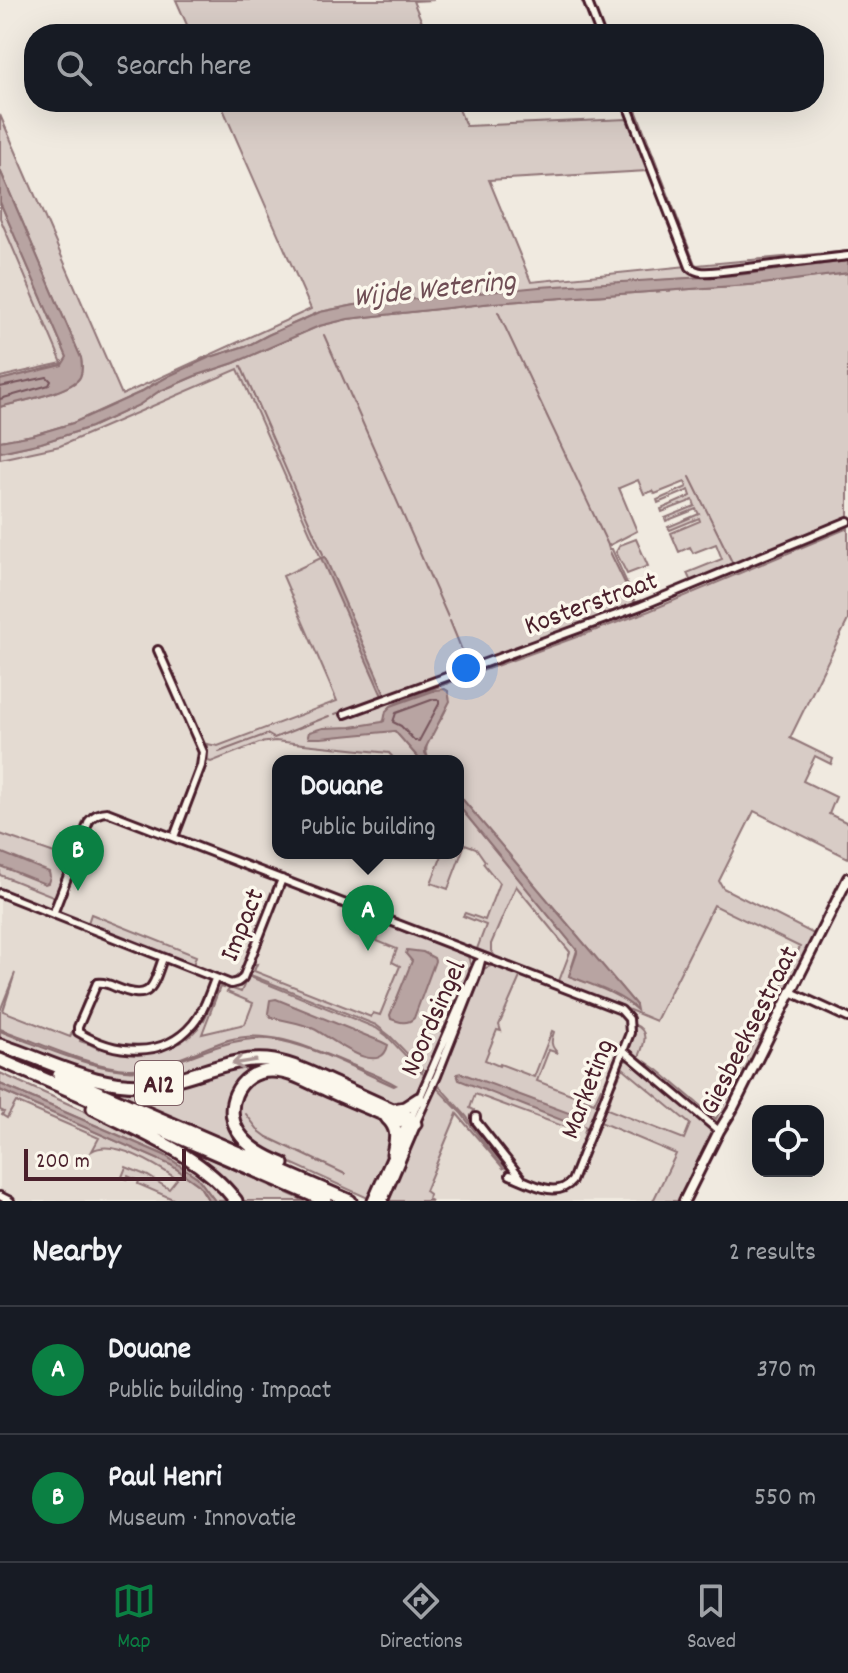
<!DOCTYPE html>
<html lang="en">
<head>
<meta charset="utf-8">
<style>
  :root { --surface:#171b24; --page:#20242c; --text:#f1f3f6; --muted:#9ea1a6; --line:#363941; --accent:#0b8043 }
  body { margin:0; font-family:Dekko,sans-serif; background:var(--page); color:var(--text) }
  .controls { position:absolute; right:24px; bottom:24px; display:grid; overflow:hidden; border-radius:16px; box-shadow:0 8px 32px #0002 }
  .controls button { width:72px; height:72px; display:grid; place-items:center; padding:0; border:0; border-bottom:2px solid var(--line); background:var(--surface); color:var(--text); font:40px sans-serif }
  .scale { position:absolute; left:24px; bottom:20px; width:162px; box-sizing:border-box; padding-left:8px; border:4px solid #4a1f2b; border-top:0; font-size:22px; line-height:28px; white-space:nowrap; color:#4a1f2b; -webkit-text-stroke:6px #fbf7ec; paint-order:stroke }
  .you { position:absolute; left:466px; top:668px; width:28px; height:28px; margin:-20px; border:6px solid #fff; border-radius:50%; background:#1a73e8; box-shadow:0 0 0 12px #1a73e833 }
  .badge { display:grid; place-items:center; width:52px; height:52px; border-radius:50%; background:var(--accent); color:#fff; font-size:26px; font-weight:700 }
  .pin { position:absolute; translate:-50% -66px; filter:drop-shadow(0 2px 4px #0008) }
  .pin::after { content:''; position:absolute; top:42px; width:28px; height:24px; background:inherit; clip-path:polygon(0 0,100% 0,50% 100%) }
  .popup { position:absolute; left:272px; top:755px; width:192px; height:104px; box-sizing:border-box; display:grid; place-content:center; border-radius:16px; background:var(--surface); filter:drop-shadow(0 2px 6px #0005); font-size:26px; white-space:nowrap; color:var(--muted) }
  .popup b { font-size:30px; color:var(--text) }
  .popup::after { content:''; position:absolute; left:50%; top:100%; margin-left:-16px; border:16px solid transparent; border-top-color:var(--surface) }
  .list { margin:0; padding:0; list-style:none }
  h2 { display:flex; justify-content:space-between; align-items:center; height:104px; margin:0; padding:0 32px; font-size:34px }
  h2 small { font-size:26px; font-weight:400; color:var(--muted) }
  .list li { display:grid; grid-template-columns:52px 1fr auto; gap:24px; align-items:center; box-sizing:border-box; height:128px; padding:0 32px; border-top:2px solid var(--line) }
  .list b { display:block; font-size:30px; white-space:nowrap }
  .list p { margin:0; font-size:26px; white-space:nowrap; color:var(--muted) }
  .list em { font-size:26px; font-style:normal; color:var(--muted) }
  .icon { flex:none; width:44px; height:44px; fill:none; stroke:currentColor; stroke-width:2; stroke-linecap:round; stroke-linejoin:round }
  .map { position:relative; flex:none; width:848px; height:1201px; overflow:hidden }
  .search { position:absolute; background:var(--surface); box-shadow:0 8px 32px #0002; left:24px; right:24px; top:24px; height:88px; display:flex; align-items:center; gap:20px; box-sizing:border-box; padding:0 28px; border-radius:32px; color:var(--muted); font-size:30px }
  .sheet { height:360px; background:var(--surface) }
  nav { display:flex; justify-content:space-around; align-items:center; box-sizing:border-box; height:112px; border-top:2px solid var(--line); background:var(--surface); font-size:22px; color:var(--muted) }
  nav a { display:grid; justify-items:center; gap:4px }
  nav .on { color:var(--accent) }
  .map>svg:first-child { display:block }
</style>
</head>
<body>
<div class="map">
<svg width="848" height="1201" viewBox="0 0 848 1201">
  <rect width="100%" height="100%" fill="#f0eae0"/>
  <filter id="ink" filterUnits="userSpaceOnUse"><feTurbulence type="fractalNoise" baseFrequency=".0125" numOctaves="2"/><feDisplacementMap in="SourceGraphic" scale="16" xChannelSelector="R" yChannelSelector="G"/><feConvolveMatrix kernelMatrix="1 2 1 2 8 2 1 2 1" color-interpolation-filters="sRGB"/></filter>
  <g filter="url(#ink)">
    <path fill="#e4dbd2" d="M0,187l76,171 -7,20 -69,17z
      M236,356l155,350 33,55h-146v92h180v-52l132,157 69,57 55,-110 86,42 -125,254h-263l37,-92 -53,-24 -230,-22 -166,-34v-581z
      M0,1086l161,70 51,45h-212z"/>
    <path fill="#d8ccc6" stroke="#917678" stroke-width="2" d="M176,0h258l-21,1 14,33h-236z
      M220,102h236l10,24 161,-7 20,52 -158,9 42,102 156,-16 4,6 8,3 149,-16v2l-110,14 -200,13 -183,17 -35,7 -52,23 -17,9 -43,14 -55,26 -14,9 -66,30 -40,12 -33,6v-34c17,-5 72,-15 80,-30 3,-6 2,-13 1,-19l-81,-188v-55l122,280 189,-86z
      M629,102h4l62,162 2,1 151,-14v3l-139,16c-10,-1 -15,-1 -19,-11z
      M0,202l67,155 -4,8 -63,15v-3l62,-14 -62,-145z
      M848,273v247l-154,63 -3,-1 -4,-9 35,-14 -6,-15 -23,9 -3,-6 -11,5 -8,-19 29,-12 -1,-3 -29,12 -2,-3 31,-13 -3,-5 -30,12 -1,-3 30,-12 -2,-6 -31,12 -1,-3 30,-13 -2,-6 -31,13 -1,-3 30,-13 -2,-5 -30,12 -2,-3 -9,3 -6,-14 -19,8 18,43 -29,15 1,3h3l25,57 -295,109 2,4 39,-15 13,-2 253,-91 199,-83v92l-58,118 43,21 -2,5 -16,-8 -12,25 33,16 -7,17 19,9v35l-94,-47 -35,70 4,7 93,47 -27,55 -8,-4 19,-39 -86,-42 -58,116 -97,-40 11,-29 -54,-66 -25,58v7l4,5 -18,-7 9,-24 -23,-9 2,-3 20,7 14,-37 -16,-20 2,-2 -9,-13 -11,-4 -17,45 -17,-6 12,-30h15v-48l119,145 -8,26c22,8 51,16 67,33v-4l-178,-211v-33h-28c-16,-22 25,-44 18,-70 -17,-5 -40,9 -57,15 -4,3 -6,11 -7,17l11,8 26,30h-25l-7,-8 -114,-12 -16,2 -48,19 -3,-1 -1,-17 11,2 119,-45 -54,-125 38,-18 -83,-189 -178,77 -60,13v-7l41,-9 50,-16 48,-22 19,-13 37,-16 39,-13 85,-37 29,-7 145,-16 269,-19z
      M636,539l12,27 -21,8 -11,-22 4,-7z
      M0,834l69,24 -14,39 -55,-22v-9l5,1 -5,-13z
      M91,914l105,42 -3,9 -105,-42z
      M378,919l29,14 1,-2c12,5 53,18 60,26 4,6 1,13 -1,19l-51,118 -17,13 -115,-48 -145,22 -37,-4 -102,-37v-29l15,-38 -12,38 67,26 14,-37 2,1 -10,25 5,11 -1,4 9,3 2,-3v4l8,4 2,-4c31,12 47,7 77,-5l2,3 2,-1 -1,-4 4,-3 3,3 10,-10 -3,-3 5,-8 4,3 13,-28 -4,-2 4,-6 7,2 -1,2 -3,-1 -18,47 43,-10 8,-21 -26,-11 3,-4 11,4 7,-16 128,52 11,8 35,37 1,-3 -33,-34 -14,-11 -128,-51 3,-9 6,-1 -3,7 117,46 2,-4 7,2 20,-49 -8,-4 5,-13 -20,-8 5,-15 -9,-4z
      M493,965l25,9 2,3 -21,48 2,6 -4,-1 -12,30 14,6 1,-2 34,13 18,-46 2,1c-3,9 -4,14 4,21l-9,-3 -12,31 57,22 7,-15 3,1 -15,43 -5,1 2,-6 -6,-3 -4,7 -101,-37 -5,14 4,2 -3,8 37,48 9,8 -8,-2 -43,-56 -27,-30 -1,3 23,24 43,56 -47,-55 -32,77 4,3 -1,5 4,2h-46c32,-75 66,-149 92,-226l5,-6z
      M779,990l8,4 -56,113 -12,19 -5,-1 -85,-74 6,-19v-7c15,6 9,20 4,32l19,13 58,49z
      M628,1060l5,1 81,69 1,3 -33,68h-29l23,-47 -76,-32 13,-32 -6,19 77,30 6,-15 -67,-56 -8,17 9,-24z
      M268,1064l21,8h-36l-23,43 33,42 -204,-88 58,16 122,-20z
      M0,1073l122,55 66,32 45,41h-18l-18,-24 -33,-22 -164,-71z
      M265,1075l21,3 96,41 12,18 -7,23 -17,39 -99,-45 -21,-14 -13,-19 -1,-19 14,-20z
      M0,1090l171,75 28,20 10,16h-37l1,-2 -35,-15 1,-3 -11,-5 -1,3 -5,-2 4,-10 22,9 21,13 8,-10c-18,-12 -64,-41 -85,-28l7,-13 -83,-36 -9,16 -5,-3 2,-3 -4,-2z
      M170,1141l135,60h-64c-17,-27 -43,-44 -71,-60z"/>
    <path fill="#b8a4a2" stroke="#8c6f72" stroke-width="2" d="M0,170l81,188c1,6 2,13 -1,19 -8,15 -63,25 -80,30v-27l62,-15 5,-8 -67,-155z
      M848,261v12l-86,11 -269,19 -145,16 -29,7 -85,37 -39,13 -37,16 -19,13 -48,22 -50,16 -41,9v-11l33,-6 40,-12 66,-30 32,-18 37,-17 43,-14 17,-9 52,-23 35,-7 184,-18 199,-12z
      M325,557l60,137 -3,2 -61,-138z
      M445,689l3,2 2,10 -25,48v4l5,8h-9l-26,-30 -74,7h-12l-1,-2 1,-4 14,-4 28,-1 31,-5 2,-1 2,-10 5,-5 45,-16z
      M458,794l178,211 1,5c-18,-17 -45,-25 -68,-34l8,-23v-3l-119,-145z
      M0,852l49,20 1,5 -2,6 -3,1 -45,-18z
      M407,950l16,2 11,6 1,3 -21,57c-7,7 -15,4 -23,1l-1,-4 22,-54 -6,-7z
      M276,999l106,43 6,3c-8,35 -59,-9 -74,-16 -14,-7 -29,-8 -43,-12l-3,-4 2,-13z
      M0,1029c36,12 92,39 128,40 35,1 68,-19 100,-29 44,-12 84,9 124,25 14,6 31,12 44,20l-2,1c-35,-15 -88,-44 -125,-47 -47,-4 -85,27 -130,31 -37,4 -93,-22 -129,-35l-10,-4z
      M461,1073l116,43 -3,9 -115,-45 -2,-6z
      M0,1084l164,71 33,22 18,24h-6l-10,-16 -28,-20 -171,-75z"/>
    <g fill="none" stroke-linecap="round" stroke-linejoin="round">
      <path stroke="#76545b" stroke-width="2" d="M0,387l47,-10 4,4 -2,4 -49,14
        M434,699l5,1v4l-20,37 -5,-1 -13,-14 -8,-4 3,-9z"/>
      <path stroke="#8c6f72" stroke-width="2" d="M498,312l110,233
        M324,335l124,282
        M241,366l82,188
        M690,477l43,87 73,-30
        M810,532l38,-16
        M450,621l18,44
        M501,653l134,-49 -25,-52
        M461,667l35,-12
        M395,692l61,-23
        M352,708l26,-10
        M335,714l8,-3
        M219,752l48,-18 7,4 55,-22
        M246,1114l13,17 8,6 78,37"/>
      <g stroke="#4a1f2b" stroke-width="12">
        <path id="street" d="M587,0l13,34
          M626,102l64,165c9,8 21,5 32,4l126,-15
          M158,650l45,102 -2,14 -27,71
          M345,714l296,-108 207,-85
          M0,893l231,91 7,-2 5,-4 39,-99
          M53,914l36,-93c5,-6 10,-9 18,-9l514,198 8,9 1,14 -58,148c-16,19 -43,1 -62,-6
          M163,958c-11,31 -12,44 -48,29 -6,-3 -11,-5 -18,-4l-19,44v5c36,22 85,28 115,-8 11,-13 16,-30 22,-45
          M791,992l57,26
          M623,1050l96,81
          M476,1117v4l45,57
          M411,1118l67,-155
          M415,1124l22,-48 41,-104 4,-15
          M0,1196l10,5"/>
      </g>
      <g stroke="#4a1f2b" stroke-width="14">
        <path id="secondary" d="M684,1201l35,-70 13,-21 116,-232"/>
      </g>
      <g stroke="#4a1f2b" stroke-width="15">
        <path id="primary" d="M373,1201l37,-83
          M382,1201l33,-77"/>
      </g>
      <g stroke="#4a1f2b" stroke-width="17">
        <path id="highway" d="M0,1045c51,16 98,45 154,39 40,-5 79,-30 120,-23 22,4 43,15 63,24 25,11 49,22 73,33l5,6
          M0,1060l326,141
          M59,1075l291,126
          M93,1108c51,26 108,47 143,93
          M394,1110l11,-2 14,-9
          M387,1118c12,11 9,21 6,36
          M283,1164c-15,-6 -31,-14 -41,-27 -22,-26 -5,-67 30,-66 19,0 36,11 53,18 24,11 49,21 74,32"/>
      </g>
      <use href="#street" stroke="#fbf7ec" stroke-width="6"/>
      <use href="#secondary" stroke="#fbf7ec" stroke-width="8"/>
      <use href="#primary" stroke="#fbf7ec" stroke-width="9"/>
      <use href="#highway" stroke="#fbf7ec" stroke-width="11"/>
    </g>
    <defs><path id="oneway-shaft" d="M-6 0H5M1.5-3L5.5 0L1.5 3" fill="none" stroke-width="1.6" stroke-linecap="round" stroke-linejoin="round" transform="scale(2)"/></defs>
    <use stroke="#ab9695" href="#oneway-shaft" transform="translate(244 1062) rotate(171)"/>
  </g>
  <g text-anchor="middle" stroke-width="7" stroke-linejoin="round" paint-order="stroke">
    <rect fill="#fbf7ec" stroke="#7f6065" stroke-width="2" x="135" y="1061" width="48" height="44" rx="6"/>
    <g font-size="26" font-weight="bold" fill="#4a1f2b">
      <text x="159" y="1092">A12</text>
    </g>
    <g font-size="28" fill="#4a1f2b" stroke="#fbf7ec">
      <text transform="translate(590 601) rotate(-20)" y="10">Kosterstraat</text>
      <text transform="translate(240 924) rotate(-68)" y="10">Impact</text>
      <text transform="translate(431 1017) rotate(-66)" y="10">Noordsingel</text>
      <text transform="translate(747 1029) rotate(-63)" y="10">Giesbeeksestraat</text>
      <text transform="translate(585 1088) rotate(-69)" y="10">Marketing</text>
    </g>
    <g font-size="30" font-style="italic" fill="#704e55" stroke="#fbf7ec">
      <text transform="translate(434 287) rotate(-6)" y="10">Wijde Wetering</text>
    </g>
  </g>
</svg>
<div class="controls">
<button><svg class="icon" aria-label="locate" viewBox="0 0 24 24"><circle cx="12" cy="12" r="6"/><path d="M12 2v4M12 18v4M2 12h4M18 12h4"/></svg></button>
</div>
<div class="scale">200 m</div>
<div class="you"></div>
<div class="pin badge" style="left:368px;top:951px">A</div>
<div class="popup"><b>Douane</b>Public building</div>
<div class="pin badge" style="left:78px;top:891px">B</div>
<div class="search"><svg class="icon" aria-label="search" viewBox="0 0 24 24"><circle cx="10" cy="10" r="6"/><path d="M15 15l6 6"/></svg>Search here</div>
</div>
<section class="sheet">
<h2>Nearby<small>2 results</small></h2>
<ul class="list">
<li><span class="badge">A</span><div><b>Douane</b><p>Public building · Impact</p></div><em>370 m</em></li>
<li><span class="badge">B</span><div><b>Paul Henri</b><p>Museum · Innovatie</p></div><em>550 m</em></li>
</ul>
</section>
<nav>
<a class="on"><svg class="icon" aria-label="map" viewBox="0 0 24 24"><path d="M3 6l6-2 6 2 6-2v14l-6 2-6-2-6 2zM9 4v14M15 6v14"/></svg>Map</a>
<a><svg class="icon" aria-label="directions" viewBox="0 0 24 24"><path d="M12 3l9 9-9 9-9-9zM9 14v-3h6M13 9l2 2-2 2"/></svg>Directions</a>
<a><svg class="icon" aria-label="saved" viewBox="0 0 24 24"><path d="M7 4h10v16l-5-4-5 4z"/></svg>Saved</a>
</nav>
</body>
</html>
